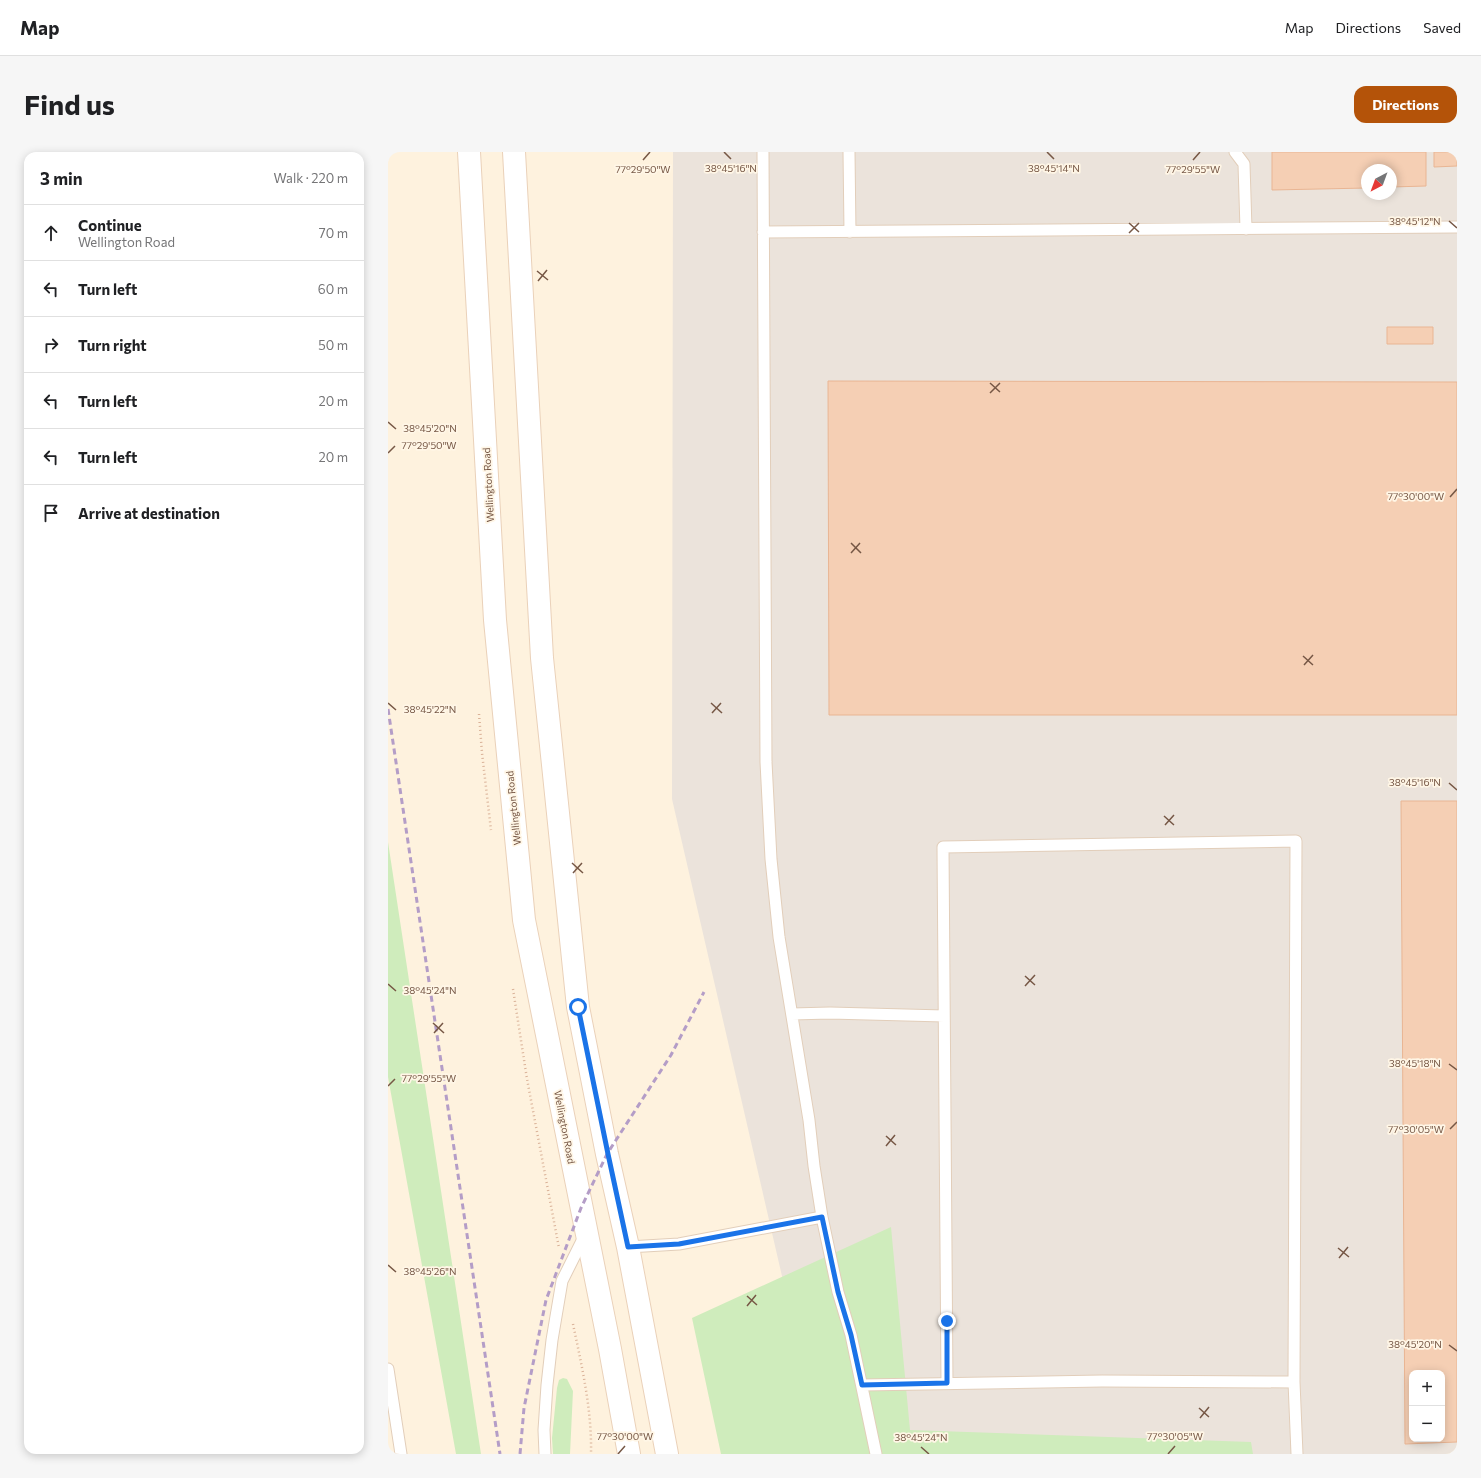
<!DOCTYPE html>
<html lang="en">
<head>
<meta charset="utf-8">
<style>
  :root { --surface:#fff; --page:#f6f6f6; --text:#202124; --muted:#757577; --line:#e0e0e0; --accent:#b45309 }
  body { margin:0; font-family:Commissioner,sans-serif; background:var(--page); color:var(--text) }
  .controls { position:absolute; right:12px; bottom:12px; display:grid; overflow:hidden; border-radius:8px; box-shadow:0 2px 10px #0003 }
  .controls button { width:36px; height:36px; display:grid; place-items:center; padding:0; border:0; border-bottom:1px solid var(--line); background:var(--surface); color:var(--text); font:20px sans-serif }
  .compass { position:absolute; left:973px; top:12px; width:36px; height:36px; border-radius:50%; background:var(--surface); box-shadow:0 2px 10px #0003; rotate:221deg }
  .stop { position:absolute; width:12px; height:12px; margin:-9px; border:3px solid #1a73e8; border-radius:50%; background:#fff }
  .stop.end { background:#1a73e8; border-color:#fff; box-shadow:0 1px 4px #0008 }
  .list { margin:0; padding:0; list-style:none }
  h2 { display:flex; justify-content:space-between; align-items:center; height:52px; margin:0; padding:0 16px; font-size:17px }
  h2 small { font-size:13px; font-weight:400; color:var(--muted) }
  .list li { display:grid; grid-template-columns:26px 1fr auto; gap:12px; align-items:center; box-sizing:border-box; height:56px; padding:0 16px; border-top:1px solid var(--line) }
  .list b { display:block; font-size:15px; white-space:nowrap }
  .list p { margin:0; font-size:13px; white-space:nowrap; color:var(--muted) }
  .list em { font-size:13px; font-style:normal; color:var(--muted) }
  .icon { flex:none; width:22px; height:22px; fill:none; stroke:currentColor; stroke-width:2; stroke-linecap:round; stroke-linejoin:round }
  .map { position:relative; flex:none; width:1069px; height:1302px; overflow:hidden; border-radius:12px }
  header { display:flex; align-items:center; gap:24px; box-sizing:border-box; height:56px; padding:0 20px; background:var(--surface); border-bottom:1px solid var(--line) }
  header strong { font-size:19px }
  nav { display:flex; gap:22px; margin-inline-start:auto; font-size:14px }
  .intro { display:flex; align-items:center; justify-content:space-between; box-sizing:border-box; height:96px; padding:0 24px }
  h1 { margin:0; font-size:28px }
  .button { padding:10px 18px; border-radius:12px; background:var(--accent); color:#fff; font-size:14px; font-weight:700 }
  main { display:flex; gap:24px; padding:0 24px }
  aside { flex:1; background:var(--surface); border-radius:12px; box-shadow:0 2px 10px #0003 }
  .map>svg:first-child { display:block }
</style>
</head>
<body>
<header>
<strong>Map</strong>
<nav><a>Map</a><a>Directions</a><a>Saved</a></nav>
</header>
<div class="intro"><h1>Find us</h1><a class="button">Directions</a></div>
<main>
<aside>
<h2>3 min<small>Walk · 220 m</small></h2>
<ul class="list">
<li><svg class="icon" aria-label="ahead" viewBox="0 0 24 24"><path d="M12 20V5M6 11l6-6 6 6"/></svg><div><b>Continue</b><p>Wellington Road</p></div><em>70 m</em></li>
<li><svg class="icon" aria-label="left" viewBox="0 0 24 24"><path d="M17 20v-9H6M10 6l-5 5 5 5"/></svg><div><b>Turn left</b></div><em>60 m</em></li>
<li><svg class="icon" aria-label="right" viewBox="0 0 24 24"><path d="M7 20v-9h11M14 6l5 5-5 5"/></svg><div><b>Turn right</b></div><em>50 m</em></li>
<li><svg class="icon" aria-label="left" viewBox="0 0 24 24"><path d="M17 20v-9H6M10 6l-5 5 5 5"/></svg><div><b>Turn left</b></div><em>20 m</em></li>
<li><svg class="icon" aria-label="left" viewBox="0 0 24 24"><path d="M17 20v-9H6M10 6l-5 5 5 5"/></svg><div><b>Turn left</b></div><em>20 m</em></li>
<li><svg class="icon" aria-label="arrive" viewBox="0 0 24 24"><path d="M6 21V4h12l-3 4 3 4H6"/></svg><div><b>Arrive at destination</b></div></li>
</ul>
</aside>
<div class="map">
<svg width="1069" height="1302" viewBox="0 0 1069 1302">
  <rect width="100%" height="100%" fill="#fef2de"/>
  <path fill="#ebe3db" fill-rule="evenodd" d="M285,0h784v1302h-634l-151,-655zM979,18h24v24h-24zM1024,1221h30v66h-30z"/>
  <path fill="#cfecbc" d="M0,690l93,612h-25l-68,-377z
    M503,1075l19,203 341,12 2,12h-532l-29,-136z
    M175,1226l4,1 6,12 -3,63h-17l-1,-16 5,-50 2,-8z"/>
  <path fill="#f5cfb4" stroke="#e9b593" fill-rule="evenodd" d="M884,0h154v34l-35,1v-17h-24v18l-95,2z
    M1046,0h23v14l-23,1z
    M999,175h46v17h-46z
    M440,229l629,1v333h-628z
    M1013,649h56v641l-52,2zM1024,1221h30v66h-30z"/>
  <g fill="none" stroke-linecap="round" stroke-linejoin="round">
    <g stroke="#e2ceba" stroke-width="13">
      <path id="lane" d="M375,0l3,610 5,97 8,78 30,183 5,46 8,51 16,75 13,43 25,119
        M461,0l1,80
        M847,0l9,12 2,65
        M375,80l694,-5
        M404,862l38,-1 114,3
        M240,1095l51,-3 143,-27
        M0,1217l13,85
        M559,1231l-4,-536 353,-6 -2,541 3,72
        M474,1233l240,-4 192,1
        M157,1302l-1,-24 3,-45 5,-45 10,-59 23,-46"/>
    </g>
    <g stroke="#ead1b9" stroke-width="24">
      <path id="secondary" d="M81,0l26,468 29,300 86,429 19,105
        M126,0l28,506 36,349 29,147 21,93 39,207"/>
    </g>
    <path stroke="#dab298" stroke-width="2.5" stroke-dasharray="1 3" stroke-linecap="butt" d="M91,562l3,39 9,77
      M125,837l14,90 32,169
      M185,1172c9,43 19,86 18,130"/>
    <use href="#lane" stroke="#fff" stroke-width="11"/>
    <use href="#secondary" stroke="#fff" stroke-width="22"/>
    <path stroke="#b49dc7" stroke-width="3" stroke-dasharray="6 4" stroke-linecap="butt" d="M0,557l112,745
      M132,1302l4,-46 22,-108 35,-92 26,-54 64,-99 33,-63"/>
  </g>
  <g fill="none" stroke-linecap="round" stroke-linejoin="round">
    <path stroke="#1a73e8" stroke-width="5" d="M190,855l30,147 20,93 51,-3 143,-27 16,75 13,43 11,50 85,-2v-62"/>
  </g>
  <path fill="none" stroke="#765745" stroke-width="1.5" d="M336,0l7,7M659,0l7,7M255,8l7,-8M805,8l7,-8M1061,69l8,7M741,71l10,9M741,81l10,-10M149,119l11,9M150,129l9,-11M602,231l10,9M602,241l10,-10M0,270l8,7M0,301l7,-7M1062,345l7,-8M463,391l10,10M463,401l9,-10M915,504l10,9M916,513l9,-10M0,551l8,7M323,551l11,10M324,561l9,-10M1061,631l8,7M776,664l10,9M777,673l9,-10M184,711l11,10M185,721l9,-10M637,824l10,9M0,832l8,7M637,834l10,-11M45,871l11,10M46,881l9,-10M1061,912l8,6M0,934l7,-7M1062,977l7,-7M498,984l10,9M498,994l9,-11M950,1096l11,9M951,1106l9,-11M0,1113l8,7M359,1144l10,9M359,1154l9,-11M1061,1193l8,6M811,1256l10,9M812,1266l9,-11M533,1295l8,7M230,1302l7,-8M780,1302l7,-8"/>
  <g text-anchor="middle" stroke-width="3.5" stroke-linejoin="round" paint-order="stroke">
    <g font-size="10" fill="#765745" stroke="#fff6e6">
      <text transform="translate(100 333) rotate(-93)" y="4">Wellington Road</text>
      <text transform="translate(125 656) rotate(-96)" y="4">Wellington Road</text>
      <text transform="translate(177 975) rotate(79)" y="4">Wellington Road</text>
    </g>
  </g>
  <g font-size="10" text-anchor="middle" fill="#765745" stroke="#fff6e6" stroke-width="3.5" stroke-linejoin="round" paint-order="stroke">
    <text x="666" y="20">38°45'14"N</text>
    <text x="343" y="20">38°45'16"N</text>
    <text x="255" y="21">77°29'50"W</text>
    <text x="805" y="21">77°29'55"W</text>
    <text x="1027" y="73">38°45'12"N</text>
    <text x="42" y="280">38°45'20"N</text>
    <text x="41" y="297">77°29'50"W</text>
    <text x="1028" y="348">77°30'00"W</text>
    <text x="42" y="561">38°45'22"N</text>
    <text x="1027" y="634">38°45'16"N</text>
    <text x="42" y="842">38°45'24"N</text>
    <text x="1027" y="915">38°45'18"N</text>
    <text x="41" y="930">77°29'55"W</text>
    <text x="1028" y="981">77°30'05"W</text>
    <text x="42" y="1123">38°45'26"N</text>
    <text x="1027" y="1196">38°45'20"N</text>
    <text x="237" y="1288">77°30'00"W</text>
    <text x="787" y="1288">77°30'05"W</text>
    <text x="533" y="1289">38°45'24"N</text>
  </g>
</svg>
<div class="controls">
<button>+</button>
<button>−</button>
</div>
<svg class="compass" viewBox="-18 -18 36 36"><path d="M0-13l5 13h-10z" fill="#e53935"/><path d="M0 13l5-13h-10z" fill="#757577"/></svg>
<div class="stop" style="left:190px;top:855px"></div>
<div class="stop end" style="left:559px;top:1169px"></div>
</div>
</main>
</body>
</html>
